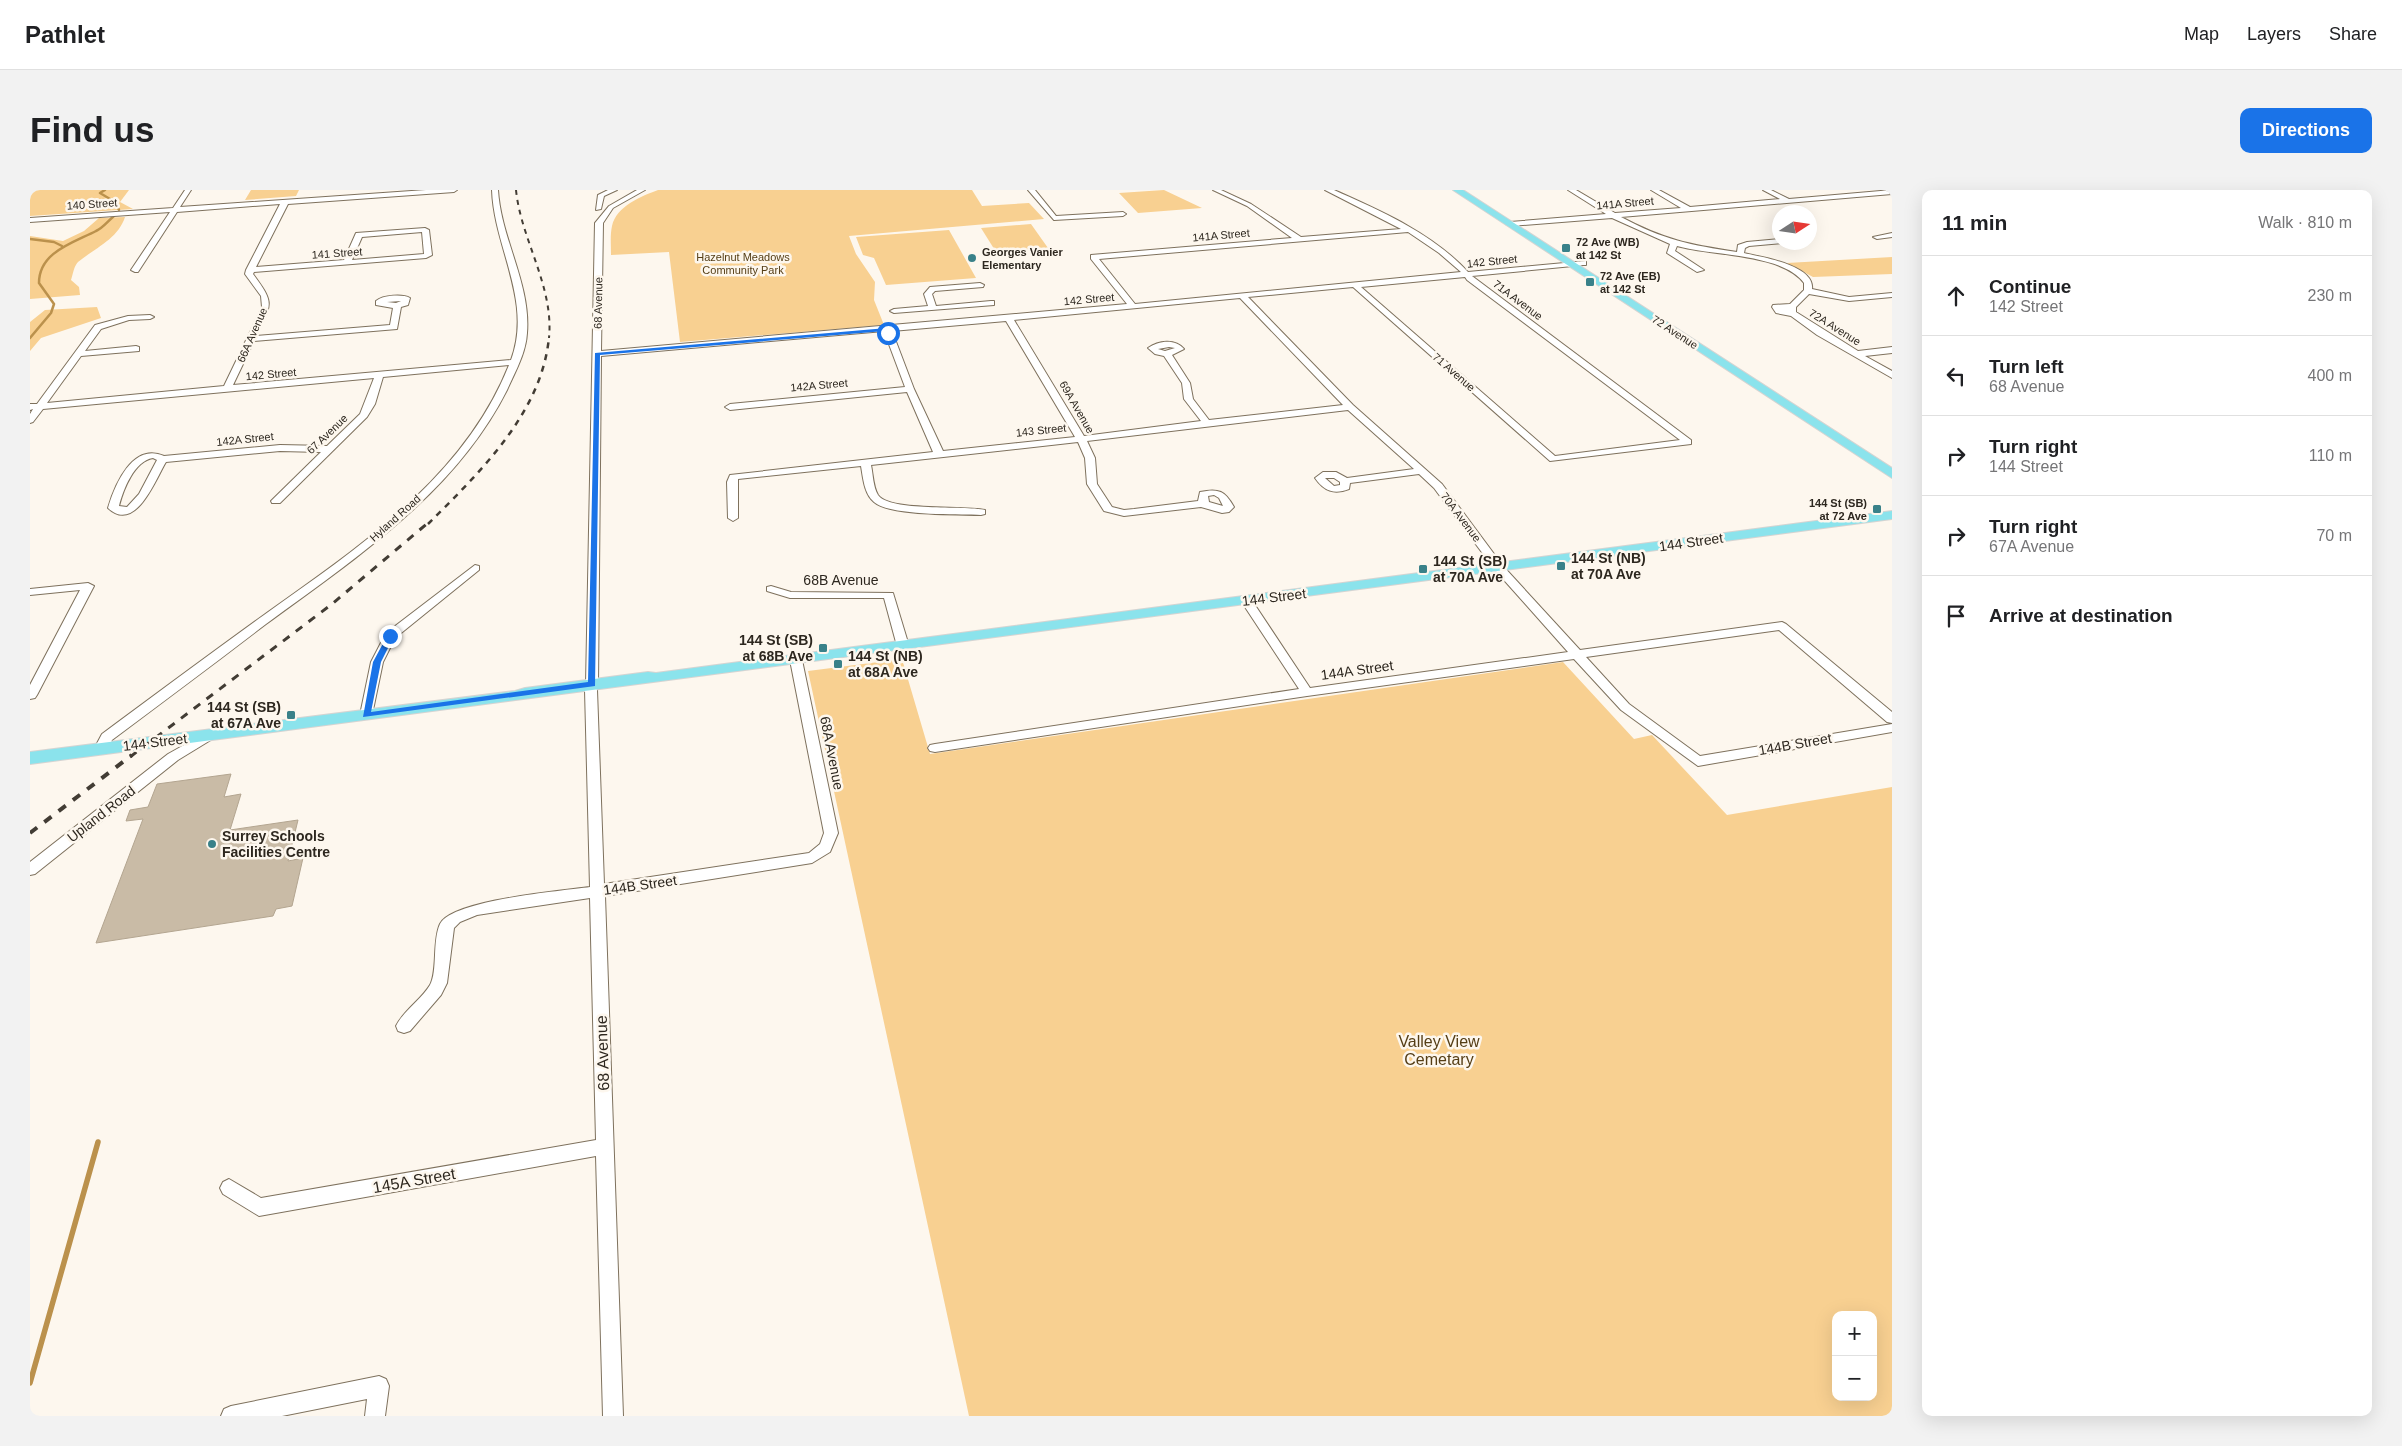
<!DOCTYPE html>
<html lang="en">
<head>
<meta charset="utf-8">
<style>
  :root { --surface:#fff; --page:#f2f2f2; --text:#202124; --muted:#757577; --line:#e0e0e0; --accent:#1a73e8 }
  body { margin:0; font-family:Arial,sans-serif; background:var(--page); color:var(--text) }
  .controls { position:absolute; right:15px; bottom:15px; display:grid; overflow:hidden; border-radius:10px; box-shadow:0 5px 20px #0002 }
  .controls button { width:45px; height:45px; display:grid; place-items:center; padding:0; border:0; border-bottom:1px solid var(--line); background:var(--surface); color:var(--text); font:25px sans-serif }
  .compass { position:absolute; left:1742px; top:15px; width:45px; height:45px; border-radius:50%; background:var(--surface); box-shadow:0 5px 20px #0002; rotate:78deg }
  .stop { position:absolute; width:15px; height:15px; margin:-11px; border:4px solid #1a73e8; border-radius:50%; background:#fff }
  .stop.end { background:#1a73e8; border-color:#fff; box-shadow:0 1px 5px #0008 }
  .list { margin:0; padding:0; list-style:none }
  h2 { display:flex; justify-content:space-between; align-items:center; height:65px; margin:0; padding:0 20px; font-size:21px }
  h2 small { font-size:16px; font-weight:400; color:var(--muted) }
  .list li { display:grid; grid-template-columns:32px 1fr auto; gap:15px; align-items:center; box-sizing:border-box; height:80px; padding:0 20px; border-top:1px solid var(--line) }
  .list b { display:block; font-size:19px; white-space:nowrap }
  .list p { margin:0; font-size:16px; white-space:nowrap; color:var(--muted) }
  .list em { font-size:16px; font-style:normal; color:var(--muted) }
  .icon { flex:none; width:28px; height:28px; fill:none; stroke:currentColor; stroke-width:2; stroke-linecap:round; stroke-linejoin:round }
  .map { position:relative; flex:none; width:1862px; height:1226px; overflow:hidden; border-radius:10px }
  header { display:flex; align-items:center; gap:30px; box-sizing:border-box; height:70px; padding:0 25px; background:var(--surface); border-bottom:1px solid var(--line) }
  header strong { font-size:24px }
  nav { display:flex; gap:28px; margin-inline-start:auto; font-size:18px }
  .intro { display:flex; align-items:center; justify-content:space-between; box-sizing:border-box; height:120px; padding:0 30px }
  h1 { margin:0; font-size:35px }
  .button { padding:12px 22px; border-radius:10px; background:var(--accent); color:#fff; font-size:18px; font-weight:700 }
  main { display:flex; gap:30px; padding:0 30px }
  aside { flex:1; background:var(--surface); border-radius:10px; box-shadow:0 5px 20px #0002 }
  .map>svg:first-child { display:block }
</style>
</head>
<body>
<header>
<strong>Pathlet</strong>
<nav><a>Map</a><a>Layers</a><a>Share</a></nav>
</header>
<div class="intro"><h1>Find us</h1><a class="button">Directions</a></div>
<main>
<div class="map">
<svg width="1862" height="1226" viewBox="0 0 1862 1226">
  <rect width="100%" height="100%" fill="#fdf7ee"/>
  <path fill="#f8d091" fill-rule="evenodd" d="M0,0h99l-9,12 13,7 -103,7z
    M221,0h48l-3,6 -51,4z
    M628,0h314l10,16 47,-3 15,16 -195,17 7,18 19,28 -1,18 10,25 -204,17 -11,-90 -58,3c0,-10 -1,-20 1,-29 4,-20 30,-30 46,-36z
    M1134,0l38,18 -64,5 -19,-20z
    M95,27c-7,22 -30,31 -47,45 -4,4 -5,12 -7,18l8,7 1,8 -50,4v-63l33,5 21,-10 15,-13z
    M1001,34l17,24 -52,4 -15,-24z
    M919,40l27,48 -90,7 -12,-27 -11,-3 -7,-18z
    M1862,67v17l-79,3 -26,-14z
    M67,117l4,11 -60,20 -11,13v-29l15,-12z
    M872,469l28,95 633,-92 71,77 18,-4 75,80 165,-28v629h-923l-161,-745zM1806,1125h37v82h-37z"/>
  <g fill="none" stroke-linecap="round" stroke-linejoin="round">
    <path stroke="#bb914c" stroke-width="2.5" d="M75,0l-5,3 15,9 4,8
      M0,49l24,3 8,4
      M0,148l21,-25 3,-9 -15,-21c0,-31 34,-40 57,-52 7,-3 12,-10 18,-15"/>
    <path stroke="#bb914c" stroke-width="5.5" d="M0,1193l68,-241"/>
  </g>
  <path fill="#c9bba6" stroke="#b3a590" d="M201,584l-7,23 17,-3 -11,36 68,-10 -10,41 15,-3 -11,48 -16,3 -3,7 -177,27 47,-124 -17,2 4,-11 18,-3 9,-23z"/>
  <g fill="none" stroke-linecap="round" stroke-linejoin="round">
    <g stroke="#7e715d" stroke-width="2">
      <path id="minor" d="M155,0h6l-11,17 246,-17h31l-3,2 -166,12 -32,63 88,-7 12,-27 69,-5 4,2 3,25 -6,3 -172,14 -1,2c22,30 19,29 3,62l134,-11 3,-17 -17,-3v-4c7,-6 27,-7 34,-3l-2,7 -7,2 -4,22 -143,12 -21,44 278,-25c22,-59 -17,-112 -19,-170h6c3,49 33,94 29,143 -1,20 -12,39 -20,57 -52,103 -150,167 -241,234 -51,39 -102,77 -154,116l-6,12 -5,1 -7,-4 8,-15c54,-40 108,-80 162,-119 95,-68 200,-137 245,-250l-126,12 -8,27 -8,13 -87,86h-8l-1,-2 50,-49 -41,-1 -114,11c-10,16 -30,72 -58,46 7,-24 25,-66 56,-52l116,-11 47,1 33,-32 14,-36 -331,31 -10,13 -3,1v-9l3,-5 -3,1v-6h7l58,-79 33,-9 22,-1 4,2 -4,2 -21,1 -28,9 -16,22 51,-5 3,1v4l-58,5 -34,47 177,-17 38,-79 -1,-11 -16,-22 1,-4 34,-66 -103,8 -39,60h-3l-4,-2 39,-58 -140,10v-4l143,-10zM392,42l2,22 -72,6 10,-23zM371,111l-5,2 -9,-1zM123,268l4,2 -18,34 -12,13 -8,-1c4,-16 15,-45 34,-48z
        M578,0h9l-13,6 -3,13 -5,1 2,-15z
        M607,0h8l-32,18 -10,15 -2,128 526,-47 -36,-45v-4l201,-17 -45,-32 -34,-16h8l30,14 50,33 100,-8 -76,-39h9c47,21 98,43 134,82l118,-11v4h-3l-111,11 219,164v4l-141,17 -197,-174 -105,10 105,108 89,79 61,82 77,84 202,-28 4,2 106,88v11l-5,-1 -108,-92 -193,27 43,47 71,52 192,-32v8l-194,34 -77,-56 -47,-51 -267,37 -372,56 -5,-1 -2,-3 2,-3 5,-1 364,-55 -58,-88 6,-3 4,1 59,89 258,-36 -73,-82 -61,-82 -15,-14 -69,9 -1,6c-15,6 -25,2 -34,-11l8,-6h13l11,6 67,-9 -66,-59 -261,31 8,17 2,26 15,23 12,3 10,-1 64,-8 2,-9c19,-4 25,-1 34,15l-5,5 -7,1 -21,-6 -77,9 -20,-5 -17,-27 -2,-26 -7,-16 -207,23c2,9 2,22 7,30 12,17 86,10 107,15v4l-4,1c-23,-1 -91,1 -107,-13 -10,-8 -11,-25 -13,-36l-123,13v39l-5,3 -5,-3 -1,-36 3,-7 203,-23 -26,-60 -177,18 -5,-3 5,-3 175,-17 -21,-56 -283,25 -3,328 -3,3 2,3 7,194 205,-31 11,-9 4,-11 -34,-173 6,-4 6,4 36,173 -8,19 -18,11 -207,33 18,520h-20l-7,-260 -337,60 -36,-22 -3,-6 3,-6 6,-3 32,19 335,-58 -6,-242 -113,17 -17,7 -6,6 -7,55 -6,12 -31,36 -6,2 -6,-2 -2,-5c8,-16 25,-26 34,-41 8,-14 2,-44 10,-61 12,-24 121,-33 150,-37l-5,-197 3,-3 -2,-3 9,-461 14,-17zM1378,42l31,21 22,19 -326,32 -36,-45zM1435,87l2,3 213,160 -125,16 -194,-169zM1210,108l103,107 -134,15 -16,-21 -3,-16 -18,-28 12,-6c-9,-11 -26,-8 -36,-1l7,6 9,2 18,27 2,16 17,22 -117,15 -70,-116zM976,131l69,116 -132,14 -29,-62 -22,-58zM1139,157l6,1 -10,3 -7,-2zM1295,288h9l6,4v3l-6,1zM1184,305l5,3 4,8 -14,-4 -1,-6z
        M998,0h7l21,26 67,-4 3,2 -3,2 -69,4z
        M1538,0h8l39,23 66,-5 -30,-18h8l31,17 90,-8 -17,-9h8l18,9 103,-9v4l-271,23c43,23 69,28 116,35l1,-7 9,-3 33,-3v3l3,1 -34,3 -4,2 -1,5c17,4 71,12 68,36l37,8 43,-4v4l-43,4 -40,-7 -13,13v5l62,39 34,-4v6l-27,3 27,15v7l-75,-43 -26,-19 -15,-3 -4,-6 1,-2 17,-1 14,-14v-7c-22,-30 -93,-27 -127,-37l-2,5 29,19 -7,2 -30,-19 3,-9 -58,-26 -102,8 -4,-2 4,-2 96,-8z
        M1862,43v4l-15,2 -4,-2z
        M950,93l4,2 -1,2 -48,4 -3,3 4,12 55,-5h3v4l-100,8 -4,-2 4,-2 34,-3 -4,-12 6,-7z
        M445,375l4,1v4l-84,68 -12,24 -11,53 -6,4 -5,-1 -1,-3 11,-53 15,-29z
        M58,393l6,3 -57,109 -2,3 -5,1v-14l50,-95 -50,5v-6z
        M741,396l20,6 102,1 16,53 -6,4 -6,-4 -13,-48h-94l-23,-7v-4z
        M179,541l6,4 -1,3 -36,22 -143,114 -5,1v-13l138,-108z
        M349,1186l7,3 3,7 -4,30h-20l2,-17 -85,17h-61l3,-7 7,-3z"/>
    </g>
    <g stroke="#d5d4d2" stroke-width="2">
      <path id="major" d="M1423,0h10l429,278v10z
        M1862,321v8l-1862,245v-12l485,-61 10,-3 123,-16 8,1z"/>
    </g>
    <use href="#minor" fill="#fff" fill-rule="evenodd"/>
    <use href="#major" fill="#8be3ec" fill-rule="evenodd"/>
    <path stroke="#423c34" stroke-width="2" stroke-dasharray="5 5" stroke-linecap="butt" d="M486,0c5,50 38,96 33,148"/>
    <path stroke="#423c34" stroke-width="2.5" stroke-dasharray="6 6" stroke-linecap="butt" d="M398,334c51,-51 114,-111 121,-187"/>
    <path stroke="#423c34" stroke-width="3" stroke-dasharray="8 8" stroke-linecap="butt" d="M100,567l202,-153 97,-82"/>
    <path stroke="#423c34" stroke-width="4" stroke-dasharray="9 9" stroke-linecap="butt" d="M0,643l102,-78"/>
  </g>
  <path fill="#1a73e8" d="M857,138l3,6h-4l-1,-3 -285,24 -5,331 -232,31 10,-55 14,-26 3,-2 4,2 -13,26 -10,50 217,-30 7,-329z"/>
  <g fill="#398189" stroke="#fdf7ee" stroke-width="2">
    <rect x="1531" y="53" width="10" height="10" rx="2.5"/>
    <circle cx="942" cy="68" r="5"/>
    <rect x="1555" y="87" width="10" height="10" rx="2.5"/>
    <rect x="1842" y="314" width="10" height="10" rx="2.5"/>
    <rect x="1526" y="371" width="10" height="10" rx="2.5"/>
    <rect x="1388" y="374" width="10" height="10" rx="2.5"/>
    <rect x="788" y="453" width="10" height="10" rx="2.5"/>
    <rect x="803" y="469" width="10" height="10" rx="2.5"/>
    <rect x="256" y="520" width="10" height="10" rx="2.5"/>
    <circle cx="182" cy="654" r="5"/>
  </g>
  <g text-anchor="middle" stroke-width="5" stroke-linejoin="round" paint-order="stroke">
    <g font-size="11" fill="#2d271f" stroke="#fdf7ee">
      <text transform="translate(1595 13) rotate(-5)" y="4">141A Street</text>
      <text transform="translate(62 14) rotate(-4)" y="4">140 Street</text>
      <text transform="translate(1191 45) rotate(-5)" y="4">141A Street</text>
      <text transform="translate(307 63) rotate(-4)" y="4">141 Street</text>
      <text transform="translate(1462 71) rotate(-6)" y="4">142 Street</text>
      <text transform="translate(1059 109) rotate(-5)" y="4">142 Street</text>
      <text transform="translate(1488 110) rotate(37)" y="4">71A Avenue</text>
      <text transform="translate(568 113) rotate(-89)" y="4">68 Avenue</text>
      <text transform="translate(1805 137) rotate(32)" y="4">72A Avenue</text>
      <text transform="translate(1645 142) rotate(33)" y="4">72 Avenue</text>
      <text transform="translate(222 145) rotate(-66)" y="4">66A Avenue</text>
      <text transform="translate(1424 182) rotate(41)" y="4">71 Avenue</text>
      <text transform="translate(241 184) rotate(-5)" y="4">142 Street</text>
      <text transform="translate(789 195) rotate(-5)" y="4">142A Street</text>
      <text transform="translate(1047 217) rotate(60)" y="4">69A Avenue</text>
      <text transform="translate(1011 240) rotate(-6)" y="4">143 Street</text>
      <text transform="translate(297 244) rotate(-44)" y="4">67 Avenue</text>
      <text transform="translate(215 249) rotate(-6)" y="4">142A Street</text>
      <text transform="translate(1431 327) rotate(53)" y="4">70A Avenue</text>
      <text transform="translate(365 328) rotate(-42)" y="4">Hyland Road</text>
    </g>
    <g font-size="11" font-weight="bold" fill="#2d271f" stroke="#fdf7ee" text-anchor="start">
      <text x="1546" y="56">72 Ave (WB)<tspan x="1546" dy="13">at 142 St</tspan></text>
      <text x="952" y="66">Georges Vanier<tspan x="952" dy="13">Elementary</tspan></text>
      <text x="1570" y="90">72 Ave (EB)<tspan x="1570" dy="13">at 142 St</tspan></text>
      <text x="1837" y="317" text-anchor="end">144 St (SB)<tspan x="1837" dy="13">at 72 Ave</tspan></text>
    </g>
    <g font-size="11" fill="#553e16" stroke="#fdf7ee">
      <text x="713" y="71">Hazelnut Meadows<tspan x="713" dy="13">Community Park</tspan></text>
    </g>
    <g font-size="14" fill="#2d271f" stroke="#fdf7ee">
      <text transform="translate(1661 352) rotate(-8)" y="5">144 Street</text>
      <text x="811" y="395">68B Avenue</text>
      <text transform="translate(1244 407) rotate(-7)" y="5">144 Street</text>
      <text transform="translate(1327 480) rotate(-8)" y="5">144A Street</text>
      <text transform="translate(125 552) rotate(-7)" y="5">144 Street</text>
      <text transform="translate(1765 554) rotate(-10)" y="5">144B Street</text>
      <text transform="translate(802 563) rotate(79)" y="5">68A Avenue</text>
      <text transform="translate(71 624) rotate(-38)" y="5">Upland Road</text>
      <text transform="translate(610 695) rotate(-8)" y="5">144B Street</text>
    </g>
    <g font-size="14" font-weight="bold" fill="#2d271f" stroke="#fdf7ee" text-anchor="start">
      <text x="1541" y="373">144 St (NB)<tspan x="1541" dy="16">at 70A Ave</tspan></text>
      <text x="1403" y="376">144 St (SB)<tspan x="1403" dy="16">at 70A Ave</tspan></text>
      <text x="783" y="455" text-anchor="end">144 St (SB)<tspan x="783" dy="16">at 68B Ave</tspan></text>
      <text x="818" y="471">144 St (NB)<tspan x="818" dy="16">at 68A Ave</tspan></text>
      <text x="251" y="522" text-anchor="end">144 St (SB)<tspan x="251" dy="16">at 67A Ave</tspan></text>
      <text x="192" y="651">Surrey Schools<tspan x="192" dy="16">Facilities Centre</tspan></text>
    </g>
    <g font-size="16" fill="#553e16" stroke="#fdf7ee">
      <text x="1409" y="857">Valley View<tspan x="1409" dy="18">Cemetary</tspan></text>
    </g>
    <g font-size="16" fill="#2d271f" stroke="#fdf7ee">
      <text transform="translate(572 863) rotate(-92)" y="6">68 Avenue</text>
      <text transform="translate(384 990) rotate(-10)" y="6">145A Street</text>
    </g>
  </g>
</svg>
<div class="controls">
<button>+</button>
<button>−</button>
</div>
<svg class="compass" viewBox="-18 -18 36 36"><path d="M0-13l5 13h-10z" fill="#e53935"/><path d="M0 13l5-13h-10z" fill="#757577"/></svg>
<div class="stop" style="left:858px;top:143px"></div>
<div class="stop end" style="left:360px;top:446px"></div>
</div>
<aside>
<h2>11 min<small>Walk · 810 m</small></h2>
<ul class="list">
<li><svg class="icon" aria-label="ahead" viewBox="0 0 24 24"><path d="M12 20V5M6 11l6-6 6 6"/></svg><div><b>Continue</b><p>142 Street</p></div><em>230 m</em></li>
<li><svg class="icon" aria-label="left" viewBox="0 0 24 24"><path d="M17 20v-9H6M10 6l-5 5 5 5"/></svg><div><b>Turn left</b><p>68 Avenue</p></div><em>400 m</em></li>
<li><svg class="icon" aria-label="right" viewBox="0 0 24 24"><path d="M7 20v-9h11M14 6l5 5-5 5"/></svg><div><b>Turn right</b><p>144 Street</p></div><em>110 m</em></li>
<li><svg class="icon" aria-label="right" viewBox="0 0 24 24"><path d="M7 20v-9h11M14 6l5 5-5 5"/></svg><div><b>Turn right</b><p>67A Avenue</p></div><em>70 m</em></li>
<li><svg class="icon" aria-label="arrive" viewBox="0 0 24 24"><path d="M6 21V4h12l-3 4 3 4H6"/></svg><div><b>Arrive at destination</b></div></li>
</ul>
</aside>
</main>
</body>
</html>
